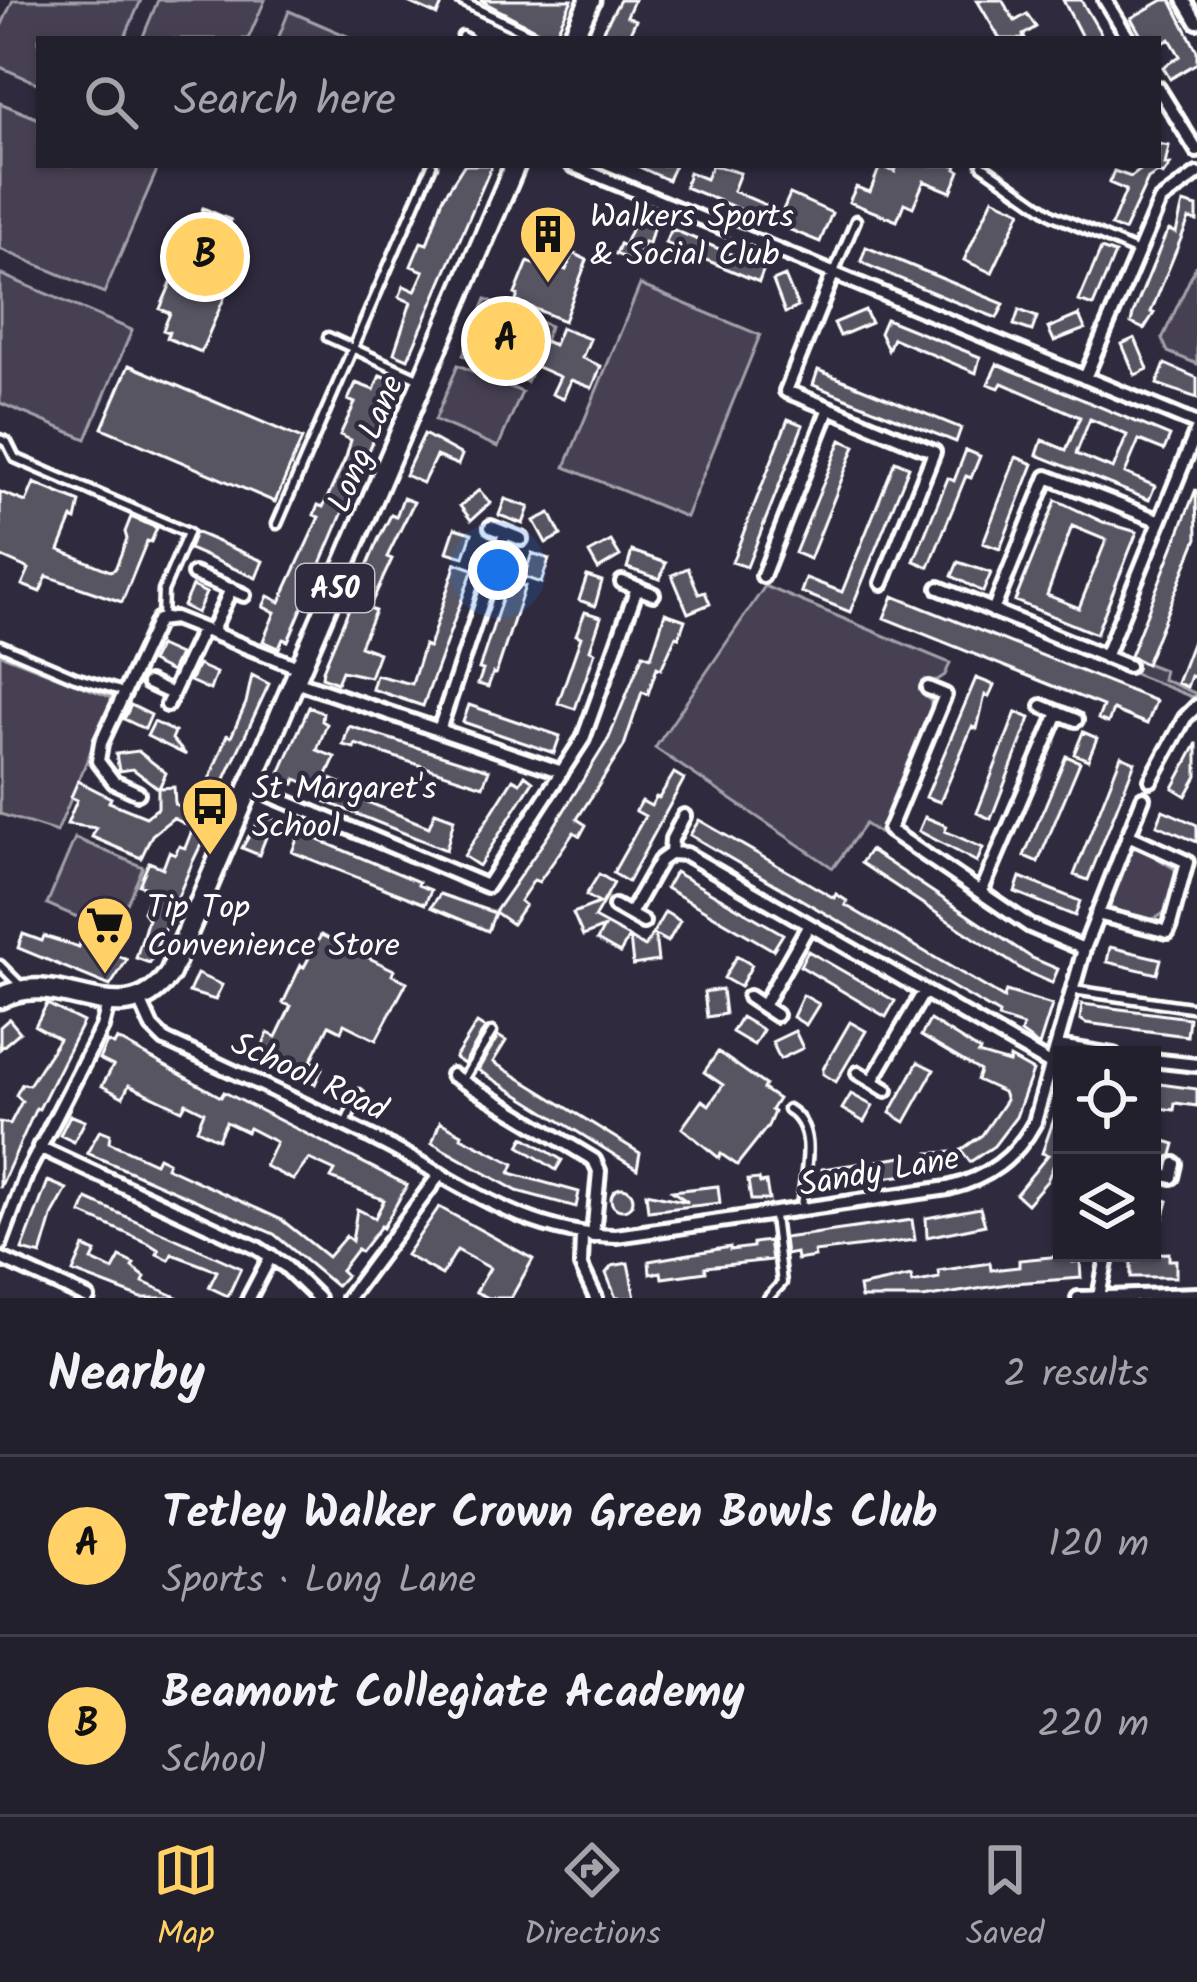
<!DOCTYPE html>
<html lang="en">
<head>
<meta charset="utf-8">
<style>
  :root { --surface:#23202e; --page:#2f2d3a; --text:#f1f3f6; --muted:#a3a3aa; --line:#403e4a; --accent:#ffd166 }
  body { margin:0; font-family:Kalam,sans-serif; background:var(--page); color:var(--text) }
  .controls { position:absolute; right:36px; bottom:36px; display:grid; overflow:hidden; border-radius:0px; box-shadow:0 3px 9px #0004 }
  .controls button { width:108px; height:108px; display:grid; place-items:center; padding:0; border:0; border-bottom:3px solid var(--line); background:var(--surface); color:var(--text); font:60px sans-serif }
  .you { position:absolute; left:498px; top:570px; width:42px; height:42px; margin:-30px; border:9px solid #fff; border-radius:50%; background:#1a73e8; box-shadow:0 0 0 18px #1a73e833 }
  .badge { display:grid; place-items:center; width:78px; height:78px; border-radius:50%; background:var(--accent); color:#111; font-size:39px; font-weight:700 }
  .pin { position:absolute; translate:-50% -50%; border:6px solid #fff; box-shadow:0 3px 12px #0006 }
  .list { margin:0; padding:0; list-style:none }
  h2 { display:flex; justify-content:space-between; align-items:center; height:156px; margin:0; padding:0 48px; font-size:51px }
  h2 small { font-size:39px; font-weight:400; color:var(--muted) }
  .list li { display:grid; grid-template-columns:78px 1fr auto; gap:36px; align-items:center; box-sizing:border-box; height:180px; padding:0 48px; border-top:3px solid var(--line) }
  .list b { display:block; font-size:45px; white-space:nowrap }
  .list p { margin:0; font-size:39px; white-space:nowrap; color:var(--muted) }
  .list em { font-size:39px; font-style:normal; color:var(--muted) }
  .icon { flex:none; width:66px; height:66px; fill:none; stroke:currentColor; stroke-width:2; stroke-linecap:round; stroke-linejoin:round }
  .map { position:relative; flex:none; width:1197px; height:1298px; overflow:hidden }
  .search { position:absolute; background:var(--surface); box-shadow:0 3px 9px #0004; left:36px; right:36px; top:36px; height:132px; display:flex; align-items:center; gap:30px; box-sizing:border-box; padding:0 42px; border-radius:0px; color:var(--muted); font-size:45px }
  .sheet { height:516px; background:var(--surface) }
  nav { display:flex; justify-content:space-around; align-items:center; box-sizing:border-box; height:168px; border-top:3px solid var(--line); background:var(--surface); font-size:33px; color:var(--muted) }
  nav a { display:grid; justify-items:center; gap:6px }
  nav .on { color:var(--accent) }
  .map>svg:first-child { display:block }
</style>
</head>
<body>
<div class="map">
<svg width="1197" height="1298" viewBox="0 0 1197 1298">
  <rect width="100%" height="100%" fill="#2f2a3d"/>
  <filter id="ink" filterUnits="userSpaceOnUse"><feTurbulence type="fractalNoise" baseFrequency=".00833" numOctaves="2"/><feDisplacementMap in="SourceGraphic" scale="24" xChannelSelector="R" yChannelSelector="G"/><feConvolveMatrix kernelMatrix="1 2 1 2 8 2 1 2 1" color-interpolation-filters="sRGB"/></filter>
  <g filter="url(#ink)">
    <path fill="#464152" stroke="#a2a0a8" stroke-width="3" d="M13,0h128l-17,39h-85v45l-39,-17v-38z
      M158,0h107l-17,39h-106z
      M289,11l65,28h-76z
      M0,103l39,16v46h106l12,5 -53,123 -104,-44z
      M1197,264v100l-29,-12 -6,-13z
      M0,274l132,56 -46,109 -86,-36z
      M640,285l120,50 -74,182 -121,-50z
      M486,299l64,27 -23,56 -64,-27z
      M458,365l64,27 -24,55 -63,-27z
      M765,586l185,77 -5,12 -9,6 -6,-1 -7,15 8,6v8l-52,124 -14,-9 -32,44 -178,-120z
      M0,654l113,44 -56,134 -57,-18z
      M1138,660l26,10 -2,9 35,15 -5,3 -60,-24z
      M75,838l68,29 -29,66 -67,-29z
      M1132,848h9l34,21c4,47 -24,66 -65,38l-1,-7z"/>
    <path fill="#595564" stroke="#fff" stroke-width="3" fill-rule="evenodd" d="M403,0h41l-7,15z
      M480,0h92l-19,39z
      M620,0h14l-7,16 9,4 -9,19h-29z
      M977,0h25l13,21 12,-7 9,13 -13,8 2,4h-25z
      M1063,0h18l23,39h-21z
      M1163,0h8l26,51v12l-27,16 -7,-12 17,-11 -10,-17 -12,7v-7h-15l-12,-21z
      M1158,144l11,2 -4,19h5l-7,10 -5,-2 -10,6 -24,52 -13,-5 15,-36 -17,-7 5,-12 17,6 16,-12h11z
      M464,165h28l-84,194 -14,-6 17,-51 -12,-5 5,-11 11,5 9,-20 -13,-5 10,-24 6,2 16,-46z
      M635,165h40l-7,15z
      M712,165l28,8 -7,18 49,21 8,-18 42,19 -12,29 -135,-55 4,-15 17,7z
      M897,165h60l-1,4 4,2 -9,21 -27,-11 -11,26 -9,-4 -7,18 -48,-19 7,-15 14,5 10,-26 15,6z
      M993,198l28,13 -29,62 -28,-13z
      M1183,203l14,4v14l-8,-2 -38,93 3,1 -10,16 -13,-6 2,-9 32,-78 4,-6 7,3z
      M203,208l28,12 -3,9 11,5 -11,24 11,5 -38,89 -34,-14 2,-6 -6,-2 7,-17 -10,-4z
      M637,216l18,6 -6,22 -5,-2 -8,21 -20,-9 4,-10 4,2z
      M672,229l92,39 -5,14 -94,-39z
      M866,247l94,39 44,18 -7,14 -44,-17 -86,-36 -6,-4z
      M1101,249l14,5 -22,52 -14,-5z
      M573,253l14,7 -23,61 -48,-20 2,-6 -3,-1 13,-32 11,4 3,-6 24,10z
      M785,276l13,31 -13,6 -12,-32z
      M865,310l6,13 -31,13 -6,-13z
      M1019,310l18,7 -5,14 -18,-6z
      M1079,315l6,14 -31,12 -6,-13z
      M886,319l94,38 -4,16 -83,-35 -5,12 -8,-17z
      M561,328l29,11 -8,19 19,8 -9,22 -21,-8 -8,19 -11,-5 8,-17 -27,-12 11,-24 10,4z
      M1135,338l13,31 -13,6 -13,-31z
      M997,364l173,72 -6,14 -25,-10 -14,33 30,13 -6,14 -112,-45 5,-15 24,10 14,-33 -78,-34 -3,5 -11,-4zM1090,419l37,16 -14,34 -37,-15z
      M1165,364l32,14v20l-40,-14z
      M129,365l173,74 -27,63 -173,-74z
      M818,370l143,58 -5,14 -143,-57z
      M380,375l11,4 -5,12 7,3 -105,247 -5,-2 -4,9 -16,-7 12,-29 -12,-5 5,-11 12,6 39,-85 -5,-2 4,-10 5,2 23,-50 5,-17 -11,-5 15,-32 -7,-3 8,-17 18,7z
      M788,419l15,6 -56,142 -15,-5z
      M424,434l38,21 -4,10 -22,-9 -13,27 -18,-8z
      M841,440l14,6 -45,113 -15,-6z
      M966,450l14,6 -9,22 -5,-2 -37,91 -15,-6 34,-83 6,3z
      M1016,457l17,7 -33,85 -17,-6z
      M895,461l14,6 -59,145 -49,-20 5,-14 36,14z
      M34,483l46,19 -4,18 -4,-2 -13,32 51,21 5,-2 12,-30 -2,-7 6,-15 26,11 -6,14 -4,-1 -25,61 -75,-26 -7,16 -18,-7 7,-16 -29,-13v-64l26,10z
      M1196,489l1,49 -51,126 -16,-8z
      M479,490l11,13 -19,17 -11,-14z
      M403,498l11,4 -27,55 5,2 -23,49 6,3 -15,35 19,7 -9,24 -28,-6 -5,12 -15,-6 1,-7 55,-130 13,-25 5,2z
      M505,499l24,8 -6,17 -24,-9z
      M1056,500l47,22 34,10 -41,102 -81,-33zM1072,526l34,14 -27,68 -32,-13z
      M550,513l11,22 -15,8 -12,-22z
      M455,528l17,5 -8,24 -17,-5z
      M195,532l68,29 -7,17 -67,-29z
      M611,541l9,15 -22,13 -9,-16z
      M632,551l34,12 -6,16 -33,-11z
      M532,553l17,6 -8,24 -17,-6z
      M958,562l33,11 -8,19 -31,-16z
      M456,563l17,6 -50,137 -51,-17 4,-14 36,9 12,-39 5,2z
      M688,568l11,26 6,-2 5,12 -22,9 -16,-38z
      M587,576l15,5 -7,25 -16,-6z
      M508,581l17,5 -29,88 -3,-1 -5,14 -10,-3 5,-14 -4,-1z
      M192,586l14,7 -9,20 -14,-7z
      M893,596l263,105 -9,23 -34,-14 -5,13 -10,-4 5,-13 -219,-88z
      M585,612l16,5 -11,33 5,2 -20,57 -17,-6 23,-66 -5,-2z
      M665,613l20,7 -6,17 -3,-1 -15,33 -4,-2 -9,27 -6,-2 -18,54 -47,73 9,6 -6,11 -6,-4 -35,50 -5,-2 -14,21 5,4 -13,19 -17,-12 57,-82 57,-92 34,-84 8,3z
      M1196,633l1,45 -6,-2 -4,11 -10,-4z
      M159,646l20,9 -8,17 -20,-10z
      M198,665l18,8 -6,17 -20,-9z
      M252,675l17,9 -58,125 8,4 -8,20 -4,-1 -14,29 -43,102 -14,-5 12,-39 -5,-7 9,-22 -13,-5 10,-23 14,6 6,-16 6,3 4,-9 6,2 8,-20 -20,-10 -21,17 -11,23 -49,-21 4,-9 -29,-4 10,-24 -6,-3 7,-16 33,17 -2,4 37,15 12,-9v-20l-25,-19 -14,2 -3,-17 22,-3 28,22 -7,15 15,-1 1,17 20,11 32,-80 4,2 15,-34z
      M976,678l18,7 -5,12 -4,-2 -8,34 -5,-2 -32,75 -14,-5z
      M131,705l20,10 -6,14 -21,-10z
      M469,705l91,31 -6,17 -91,-31z
      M309,707l14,6 -1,8 5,3 -10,26 18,7 -9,20 17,7 -3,7 89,36 6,-15 19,7 -8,31 -122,-49 -4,-3 3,-7 -27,-12 -2,5 -16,-6z
      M1016,712l14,6 -39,101 -14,-6z
      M154,722l21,10 -3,7 14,16 -39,-19z
      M349,726l140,44 -6,16 -128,-42 -1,4 -11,-3z
      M1083,732l14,6 -9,22 -14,-6z
      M1197,743v33l-11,20 -13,-8z
      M1066,756l14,6 -42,100 -14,-6z
      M1121,756l14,6 -47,118 -14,-5z
      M674,773l10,6 -56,103 -15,-9 32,-57 -9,-5 6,-10 9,5 5,-9 3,1z
      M525,775l8,6 -54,85 -15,-10 49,-77 7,4z
      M1163,810l34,15v17l-40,-17z
      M262,814l18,8 -5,12 -7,-2 -9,23 -17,-7z
      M925,817l22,9 -2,5 38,17 -6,14 -58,-31z
      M699,820l135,78 2,-4 11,7 -2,4 159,93 2,-7 46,14 -13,41 -18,-13 2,-7 -25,-8 1,-4 -38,-22 -271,-157z
      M300,832l119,50 -1,3 13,5 -6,14 -133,-52z
      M870,850l162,108 26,11 -6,14 -28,-12 -163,-108z
      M675,872l108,62 -10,16 -107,-62z
      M599,874l15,9 -20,35 35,19 -9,16 -23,-13 7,-13 -21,9 -10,-23 26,-10 -13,-8z
      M1020,877l60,24 -5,15 -60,-24z
      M440,894l55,19 -7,18 -57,-24z
      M665,912l15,9 -12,21 -13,-7 3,26 -25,4 -3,-27 15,9z
      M100,932l13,5 -3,10 6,3 -2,4 13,6 -17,26 -92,-38 5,-14 19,7 2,-5 35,11 1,-4 14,6z
      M321,935l73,35 -2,5 15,7 -31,58 -32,-16 -3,7 -12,-6 -18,36 12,5 -8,18 -55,-32 8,-19 8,4 15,-31 -8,-3 18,-38 3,2z
      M1110,947l51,12 -4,15 -50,-12z
      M808,951l87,50 -9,16 -86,-51z
      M737,956l15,9 -12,22 -16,-9z
      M197,974l25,11 -7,15 -26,-8z
      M722,989l3,25 -18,3 -3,-25z
      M803,995l16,9 -13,21 -13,-8z
      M47,1004l36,18 -44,87 -3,-1 -36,80v-66l10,2 12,-23 -6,-6 6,-11 7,1 30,-46 -24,-13z
      M1082,1004l107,14 -2,18 -101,-13 -6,-4z
      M741,1017l22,13 -9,15 -22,-13z
      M9,1019l11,13 -20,17v-22z
      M930,1020l50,31 -2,3 31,9 1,-5 23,13 -17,46 -22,29 -24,16 -9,-12 21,-15 24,-35 -3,-8 -26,-12 3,-9 -59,-35z
      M850,1022l16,9 -30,51 -13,-8v-5z
      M477,1023l8,5 -21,36 -9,-6z
      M795,1031l8,17 -23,11 -8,-17z
      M498,1036l8,5 -13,21 147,91 -3,16 -159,-99z
      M117,1039l104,58 3,-5 183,93 -24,43 -2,-2 -20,26 -4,-3 -16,21 5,5 -10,11 -62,-52 -187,-81 13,-23 10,4 -1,8 46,21 3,-6 10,5 -2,5 116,53 46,37 18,-21 6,5 5,-32 18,9 9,-18 -53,-22 4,-7 -26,-12 -16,21 -28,-14 11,-24 -27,-14 -2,4 -21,-10 -8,17 -21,-10 7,-17 -18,-9 -4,7 -53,-25 -6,12 -21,-11 11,-20 -14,-7 8,-17 7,3z
      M718,1052l47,33 -2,4 15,10 -7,11 3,2 -6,14 -31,39 -16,-11 -2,4 -37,-30 20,-28 7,5 14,-20 -19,-13z
      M918,1062l16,8 -29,52 -15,-9z
      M1152,1083l45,6v17l-22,-3 -1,7 -22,-3z
      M851,1094l22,12 -9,16 -22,-13z
      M1060,1102l2,43 -15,36 -20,23 -11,-10 32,-39 -6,-2z
      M70,1115l15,6 -11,21 -14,-7z
      M440,1122l22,12 -1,3 53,27 -4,9 69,19 -3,15 -59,-16 -85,-48z
      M524,1137l38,23 -6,10 -37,-24z
      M1152,1137l23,7 -3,11 -5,3 -15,-4z
      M953,1152l1,15 -30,2v-11h5v-5z
      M903,1157l3,18 -82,11 -2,-17z
      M759,1179l1,4 6,-1 3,18h-18l-3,-20z
      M48,1181l19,8 -14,25 -12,41 -19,-5z
      M718,1186l2,17 -72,8 -2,-18 42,9 -16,-11z
      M611 1199a11 11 0 1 1 22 0a11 11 0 1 1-22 0Z
      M1152,1190l11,3 -2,6 7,2 -13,47z
      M87,1199l154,69 -13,28 -19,-9 8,-16 -45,-17 -3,6 -12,-6 2,-4 -11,-7 -67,-30z
      M439,1207l94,52 -22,39h-22l-13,-6 14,-24 -33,-18 -15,25 -36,-20z
      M980,1208l5,17 -58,12 -1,-19z
      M912,1220l3,20 -101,12 1,5 -18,3 -1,-7 -10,2 -2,-17z
      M769,1241l3,19 -67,7 1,5 -44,6 -1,-6 -11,2 -1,-13 81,-14v3l23,-3v-4z
      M84,1247l12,5 -4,8 21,10 7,-13 14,7 -2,3 13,10 -2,5 36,16h-38l-68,-26z
      M1169,1253v7h7v17h-45v-16h7v-7z
      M1072,1255l1,7 7,-1 1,17 -67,5 -91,15h-62l-2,-11 52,-11 1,7 27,-5 -1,-7 52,-8 1,7 28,-3v-7z
      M628,1263l7,35h-19l-10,-25 6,-7z"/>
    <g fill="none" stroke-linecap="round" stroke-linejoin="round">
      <g stroke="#fff" stroke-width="15">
        <path id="lane" d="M459,0l81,39
          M462,36l5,3
          M982,165l71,50 85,37
          M834,272l22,-52
          M328,337l92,42
          M0,439l7,3 8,16 173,75 -25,58 -1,27
          M277,524l155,-359
          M0,645l75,32 49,15
          M0,965l21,21
          M1073,990l124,18
          M463,1080l29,-48
          M788,1109c33,20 15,68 13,99
          M345,1124l14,-30
          M768,1298l14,-15 -8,-67"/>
      </g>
      <g stroke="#fff" stroke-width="20">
        <path id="street" d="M1105,0l24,39
          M1184,0l13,22
          M1158,88l39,63
          M572,165l625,259
          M1085,378l75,-177 37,-27
          M829,408l105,44 -52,131
          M491,527l30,12
          M194,574l50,21
          M763,576l66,-168 -43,-17 48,-119
          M622,582l31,12
          M939,588l189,78
          M993,611l54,-134 113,44
          M211,633l20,-44
          M1105,657l92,-227
          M295,681l267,91
          M148,683l24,11
          M928,688l17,7 -56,135 141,96 54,23
          M167,705l35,-75
          M1042,706l34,14
          M439,730l66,-197
          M1151,780l34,-62 12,-12
          M249,786l238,100 96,-147 54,-151
          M138,793l-24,-11 -16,-21 3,-18 57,-123 16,-2 126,50
          M671,853l15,1 366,211
          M982,890l76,-177
          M615,906l28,16
          M630,914l30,-53 11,-8 1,-14 12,-23
          M1097,914l71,18 19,-70 -59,-27
          M749,997l27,18
          M139,998l13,29 13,13c72,33 144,66 216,102 79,40 143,93 235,94l332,-48c40,-10 67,-29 87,-66l49,-173 59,-151
          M763,1006l46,-81
          M1058,1046l56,9
          M1152,1060l45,5
          M858,1073l28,17
          M452,1075l142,85 5,11 -6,65
          M872,1081l51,-88
          M39,1147l218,101 28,18 33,32
          M1152,1172l20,5 3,-13
          M582,1236l-1,30 15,32
          M0,1245l26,-70 76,-148 6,-23
          M0,1258l88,40
          M1099,1296l9,-43
          M249,1298l22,-42
          M348,1298l92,-124
          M1078,1298l119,-4"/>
      </g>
      <g stroke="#fff" stroke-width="27">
        <path id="primary" d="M572,39l18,-39
          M0,998c60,-33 123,43 170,-25l345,-808"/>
      </g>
      <use href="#lane" stroke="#2f2a3d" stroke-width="6"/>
      <use href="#street" stroke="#2f2a3d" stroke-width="10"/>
      <use href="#primary" stroke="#2f2a3d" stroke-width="18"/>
    </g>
  </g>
  <defs>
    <g id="building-pin" transform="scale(3)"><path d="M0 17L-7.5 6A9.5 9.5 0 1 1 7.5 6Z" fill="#ffd166" stroke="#2f2a3d"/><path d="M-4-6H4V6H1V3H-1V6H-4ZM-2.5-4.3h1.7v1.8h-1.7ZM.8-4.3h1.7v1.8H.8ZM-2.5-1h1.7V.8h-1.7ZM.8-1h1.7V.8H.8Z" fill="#111"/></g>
    <g id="bus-pin" transform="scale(3)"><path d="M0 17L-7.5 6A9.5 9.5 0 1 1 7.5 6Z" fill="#ffd166" stroke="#2f2a3d"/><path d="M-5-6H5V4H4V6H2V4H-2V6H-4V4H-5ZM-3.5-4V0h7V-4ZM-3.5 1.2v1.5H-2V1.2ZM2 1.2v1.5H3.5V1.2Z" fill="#111"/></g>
    <g id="supermarket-pin" transform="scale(3)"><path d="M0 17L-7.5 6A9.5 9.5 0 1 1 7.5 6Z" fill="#ffd166" stroke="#2f2a3d"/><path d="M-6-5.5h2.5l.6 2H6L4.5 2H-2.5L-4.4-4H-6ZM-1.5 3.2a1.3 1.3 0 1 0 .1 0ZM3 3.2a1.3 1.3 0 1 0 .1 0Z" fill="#111"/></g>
  </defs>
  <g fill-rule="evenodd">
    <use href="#building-pin" x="548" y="234"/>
    <use href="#bus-pin" x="210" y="806"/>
    <use href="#supermarket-pin" x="105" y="925"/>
  </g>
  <g text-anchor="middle" stroke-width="9" stroke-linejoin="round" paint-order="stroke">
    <rect fill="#2f2a3d" stroke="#c1bfc5" stroke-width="3" x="296" y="564" width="78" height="48" rx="9"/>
    <g font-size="30" font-weight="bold" fill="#fff">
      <text x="335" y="598">A50</text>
    </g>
    <g font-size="33" fill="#fff" stroke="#2f2a3d" text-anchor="start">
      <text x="590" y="227">Walkers Sports<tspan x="590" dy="38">&amp; Social Club</tspan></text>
      <text x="252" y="799">St Margaret's<tspan x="252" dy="38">School</tspan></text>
      <text x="147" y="918">Tip Top<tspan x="147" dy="38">Convenience Store</tspan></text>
    </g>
    <g font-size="33" fill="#fff" stroke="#2f2a3d">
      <text transform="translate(364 443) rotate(-67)" y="12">Long Lane</text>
      <text transform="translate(310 1075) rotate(25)" y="12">School Road</text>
      <text transform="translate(879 1170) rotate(-10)" y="12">Sandy Lane</text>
    </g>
  </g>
</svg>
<div class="controls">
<button><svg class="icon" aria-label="locate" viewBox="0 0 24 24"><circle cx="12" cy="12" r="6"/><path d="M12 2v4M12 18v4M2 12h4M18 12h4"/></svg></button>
<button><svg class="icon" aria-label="layers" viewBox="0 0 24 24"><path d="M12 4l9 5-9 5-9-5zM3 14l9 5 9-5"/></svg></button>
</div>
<div class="you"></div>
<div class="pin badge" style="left:506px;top:341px">A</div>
<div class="pin badge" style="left:205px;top:257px">B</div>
<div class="search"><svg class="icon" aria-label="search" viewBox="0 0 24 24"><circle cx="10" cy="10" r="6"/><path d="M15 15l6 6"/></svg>Search here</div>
</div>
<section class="sheet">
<h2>Nearby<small>2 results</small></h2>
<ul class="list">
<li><span class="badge">A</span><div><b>Tetley Walker Crown Green Bowls Club</b><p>Sports · Long Lane</p></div><em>120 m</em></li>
<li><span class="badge">B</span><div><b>Beamont Collegiate Academy</b><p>School</p></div><em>220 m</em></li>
</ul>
</section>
<nav>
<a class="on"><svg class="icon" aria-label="map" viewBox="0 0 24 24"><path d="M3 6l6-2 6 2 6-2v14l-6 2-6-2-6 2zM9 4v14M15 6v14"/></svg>Map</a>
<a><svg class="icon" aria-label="directions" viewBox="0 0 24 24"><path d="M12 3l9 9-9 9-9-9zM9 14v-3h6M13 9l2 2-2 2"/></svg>Directions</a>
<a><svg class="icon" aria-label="saved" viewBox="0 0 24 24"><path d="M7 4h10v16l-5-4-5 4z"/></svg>Saved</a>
</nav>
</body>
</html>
